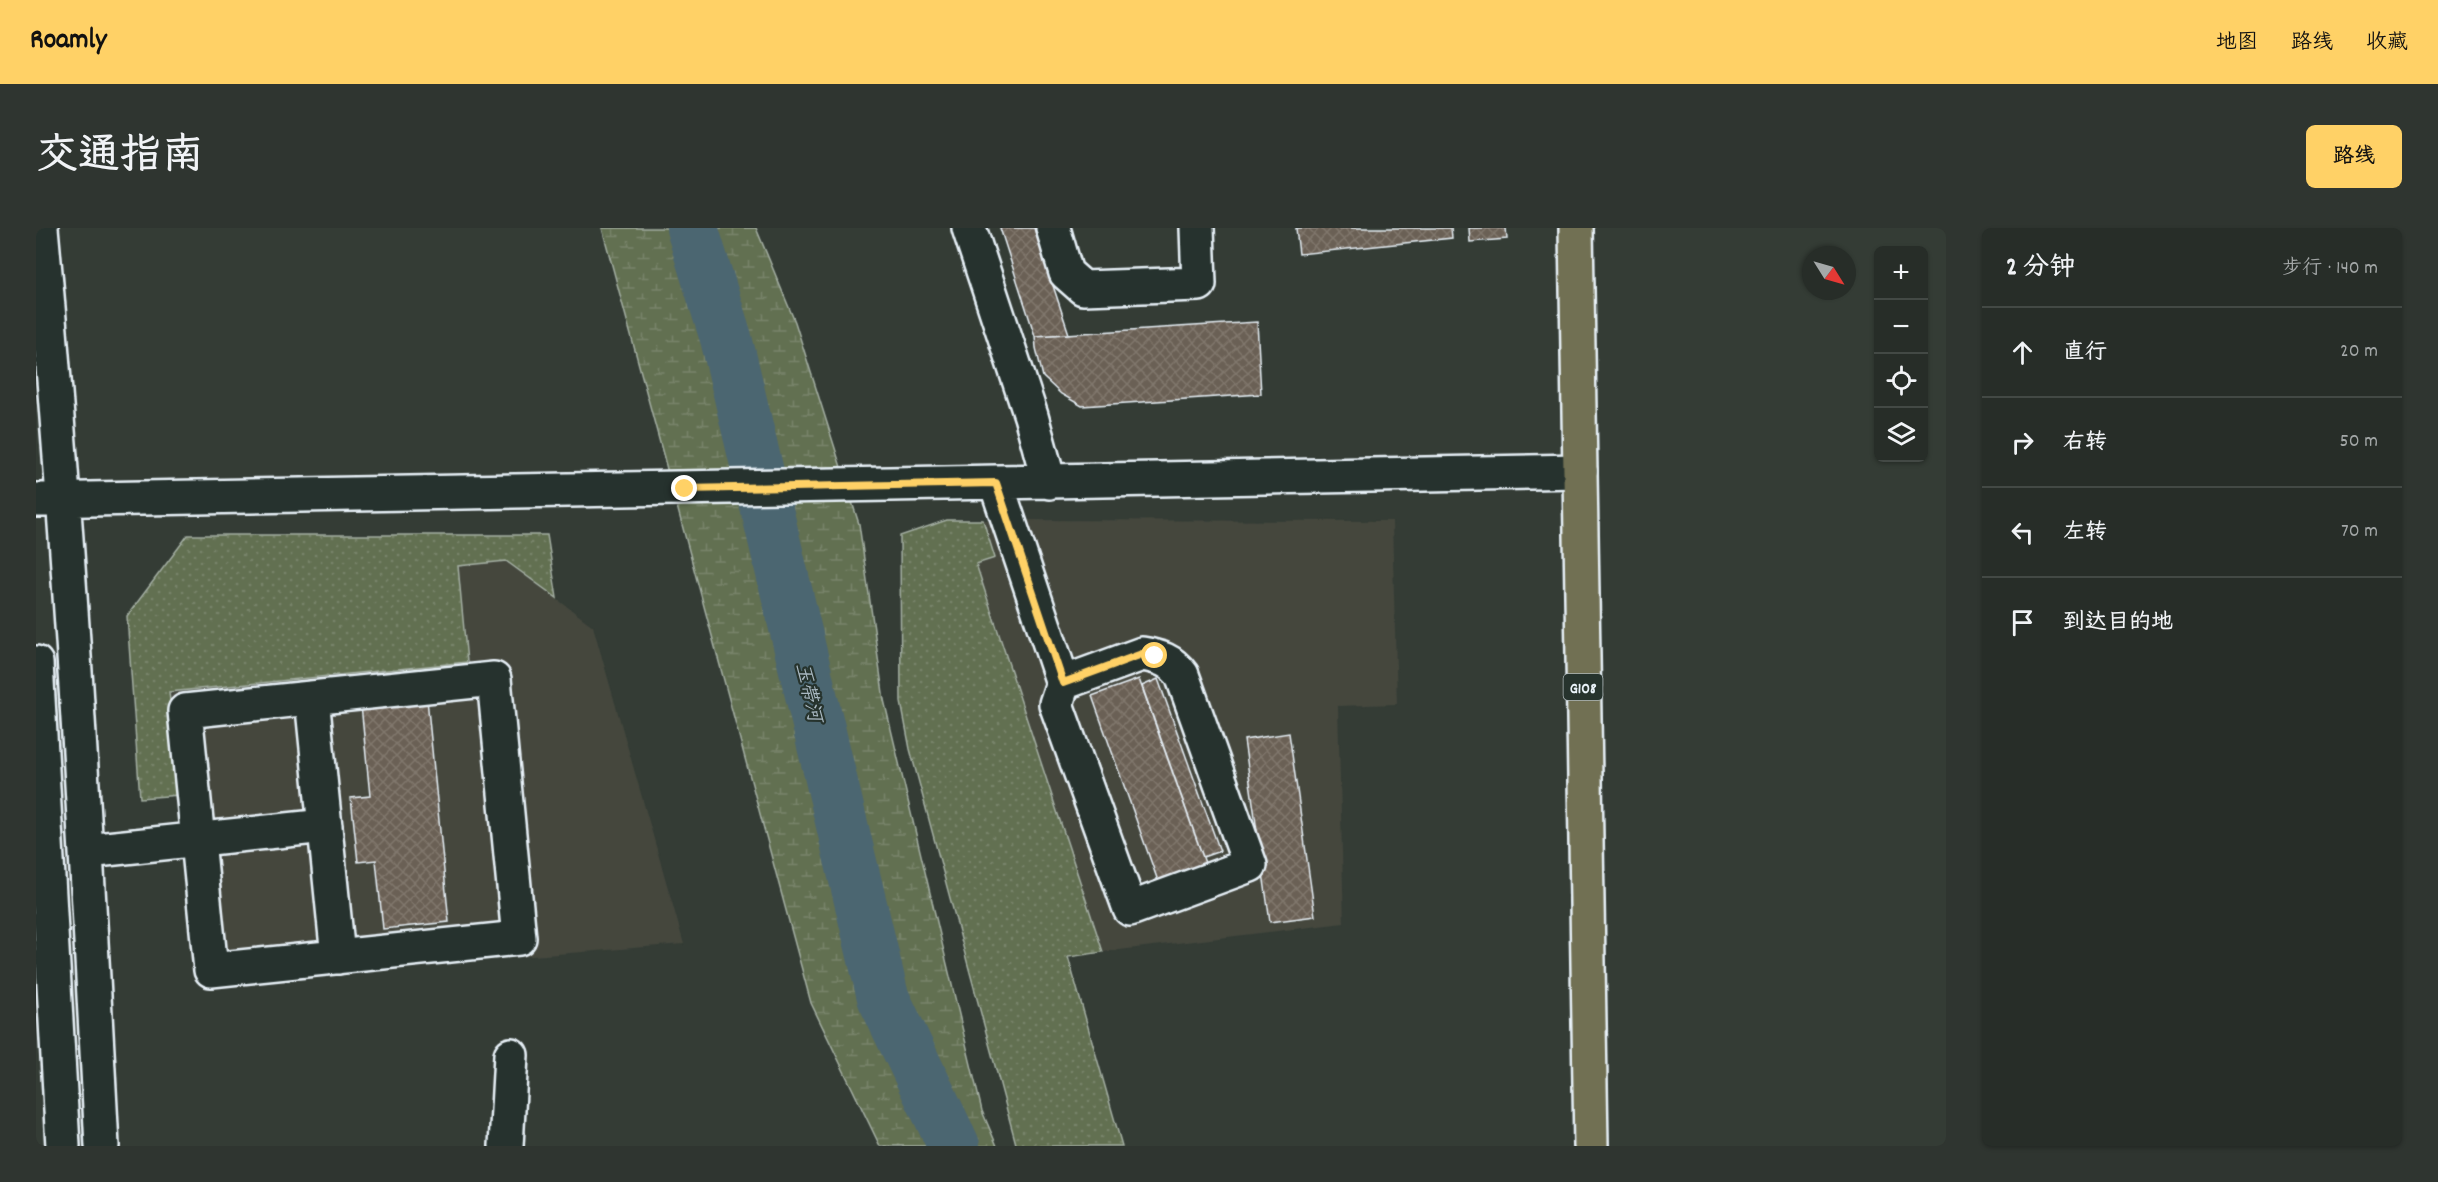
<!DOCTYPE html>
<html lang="zh">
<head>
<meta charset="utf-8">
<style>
  :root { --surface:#272d28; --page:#2f3530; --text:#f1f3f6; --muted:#a4a8a8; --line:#434945; --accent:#ffd166 }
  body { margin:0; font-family:Dekko,"LXGW WenKai TC",sans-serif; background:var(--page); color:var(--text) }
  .controls { position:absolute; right:18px; top:18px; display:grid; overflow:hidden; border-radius:9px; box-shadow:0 2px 4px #0004 }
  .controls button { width:54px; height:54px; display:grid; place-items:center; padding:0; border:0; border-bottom:2px solid var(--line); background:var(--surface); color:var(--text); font:30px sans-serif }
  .compass { position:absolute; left:1766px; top:18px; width:54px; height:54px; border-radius:50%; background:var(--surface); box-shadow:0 2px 4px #0004; rotate:127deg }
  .stop { position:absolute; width:18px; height:18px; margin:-14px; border:4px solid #ffd166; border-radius:50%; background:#fff }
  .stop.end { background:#ffd166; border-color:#fff; box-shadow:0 2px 6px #0008 }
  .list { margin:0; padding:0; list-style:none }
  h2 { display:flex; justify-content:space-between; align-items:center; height:78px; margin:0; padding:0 24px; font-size:26px }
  h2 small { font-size:20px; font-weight:400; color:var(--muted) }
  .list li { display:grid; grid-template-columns:39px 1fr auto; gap:18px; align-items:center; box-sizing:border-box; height:90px; padding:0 24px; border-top:2px solid var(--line) }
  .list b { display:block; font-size:22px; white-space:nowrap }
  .list em { font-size:20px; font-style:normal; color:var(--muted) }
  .icon { flex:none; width:33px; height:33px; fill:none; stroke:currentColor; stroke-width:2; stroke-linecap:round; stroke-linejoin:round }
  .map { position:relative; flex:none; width:1910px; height:918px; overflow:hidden; border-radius:9px }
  header { display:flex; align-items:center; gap:36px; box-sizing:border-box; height:84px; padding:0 30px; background:var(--accent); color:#111 }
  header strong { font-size:28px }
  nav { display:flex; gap:33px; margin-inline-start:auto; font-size:21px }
  .intro { display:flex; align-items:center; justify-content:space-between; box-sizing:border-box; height:144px; padding:0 36px }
  h1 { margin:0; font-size:42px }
  .button { padding:15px 27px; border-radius:9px; background:var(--accent); color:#111; font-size:21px; font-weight:700 }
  main { display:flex; gap:36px; padding:0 36px }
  aside { flex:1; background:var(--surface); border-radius:9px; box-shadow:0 2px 4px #0004 }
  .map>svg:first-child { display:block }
</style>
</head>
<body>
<header>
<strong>Roamly</strong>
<nav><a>地图</a><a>路线</a><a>收藏</a></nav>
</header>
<div class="intro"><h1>交通指南</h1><a class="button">路线</a></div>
<main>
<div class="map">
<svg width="1910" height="918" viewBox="0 0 1910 918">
  <defs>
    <pattern id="green-dots" width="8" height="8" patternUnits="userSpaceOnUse" patternTransform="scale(1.5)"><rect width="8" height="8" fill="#626f51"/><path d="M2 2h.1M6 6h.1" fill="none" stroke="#78846b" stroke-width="1.8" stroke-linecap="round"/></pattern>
    <pattern id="wetland-marsh" width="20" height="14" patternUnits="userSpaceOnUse" patternTransform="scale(1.5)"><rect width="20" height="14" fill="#626f51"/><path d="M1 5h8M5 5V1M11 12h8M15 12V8" fill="none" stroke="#78846b"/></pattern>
    <pattern id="building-cross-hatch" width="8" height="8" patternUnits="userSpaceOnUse" patternTransform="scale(1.5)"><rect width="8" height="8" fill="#6b6054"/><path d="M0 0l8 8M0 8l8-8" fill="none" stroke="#80776d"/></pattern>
  </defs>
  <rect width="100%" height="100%" fill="#343c35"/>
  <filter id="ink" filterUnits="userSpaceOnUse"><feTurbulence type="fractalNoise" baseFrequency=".0167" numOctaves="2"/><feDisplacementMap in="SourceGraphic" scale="12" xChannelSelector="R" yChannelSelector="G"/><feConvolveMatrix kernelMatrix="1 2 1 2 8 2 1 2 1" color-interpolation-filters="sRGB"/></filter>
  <g filter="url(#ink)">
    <path fill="#44473e" d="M947,292l409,1 5,183 -59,2 6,217 -241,29 -127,-388 19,-6z
      M470,333l87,65 91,318 -483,38 -32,-290 297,-30 -9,-96z"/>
    <path fill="url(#green-dots)" stroke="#a5b0a4" stroke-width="1.5" d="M911,292h36l12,38 -19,6 127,388 -35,5 54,189h-105l-1,-2 -106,-395 -9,-47 -1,-166z
      M152,307h359l10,63 -51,-37 -48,5 9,96 -298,30 11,103 -40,3 -13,-182z"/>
    <path fill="url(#wetland-marsh)" stroke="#a5b0a4" stroke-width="1.5" d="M566,0h154l39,94 64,202 25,176 98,411 15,35h-117l-69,-143z"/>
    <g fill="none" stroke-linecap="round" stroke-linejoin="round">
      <path stroke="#4c6671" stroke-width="52" d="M656,0l34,110 157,659 71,149"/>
    </g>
    <path fill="url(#building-cross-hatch)" stroke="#e8f1f8" stroke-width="1.5" d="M964,0h34l35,106 -34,2z
      M1260,0h155l1,10 -153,16z
      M1433,0h37l1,11 -37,3z
      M1221,94l4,72 -179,12 -21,-12 -18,-17 -7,-29 -1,-12z
      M1103,451l66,184 -47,18 -66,-185z
      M1122,451l62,172 -17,6 -61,-171z
      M391,471l22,223 -66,7 -7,-69 -18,2 -7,-64 19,-2 -9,-91z
      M1253,505l26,183 -45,6 -26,-182z"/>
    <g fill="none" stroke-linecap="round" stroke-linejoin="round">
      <g stroke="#e8f1f8" stroke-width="38">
        <path id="minor" d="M5,0c28,306 45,612 61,918
          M933,0l62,188 18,66
          M1017,0l13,45 17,15 116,-4 -2,-56
          M960,255l67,200
          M0,272l1544,-29
          M1106,426c18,3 29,6 40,21l68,190 -120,44 -74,-205 7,-21z
          M0,435l27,483
          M458,451l25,259 -308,32 -26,-259z
          M276,470l26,259
          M51,623l238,-25
          M470,918l5,-91"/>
      </g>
      <g stroke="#e8f1f8" stroke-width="38">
        <path id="highway" d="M1540,0l15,918"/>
      </g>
      <use href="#minor" stroke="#26332d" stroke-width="33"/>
      <use href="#highway" stroke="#716f52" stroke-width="33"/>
    </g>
  </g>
  <g fill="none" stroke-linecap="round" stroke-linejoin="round" filter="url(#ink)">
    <path stroke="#ffd166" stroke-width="8" d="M649,261l311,-6 67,200 79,-29 13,2"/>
  </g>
  <g text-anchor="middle" stroke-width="4.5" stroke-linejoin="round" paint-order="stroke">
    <rect fill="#26332d" stroke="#aeb8bb" stroke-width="1.5" x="1527.5" y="446" width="39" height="26" rx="4.5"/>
    <g font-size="16" font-weight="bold" fill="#e8f1f8">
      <text x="1547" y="465">G108</text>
    </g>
    <g font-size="20" font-style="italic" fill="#aab9c2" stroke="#26332d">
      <text transform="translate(774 464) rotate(77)" y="7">玉带河</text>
    </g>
  </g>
</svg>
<div class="controls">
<button>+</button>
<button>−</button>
<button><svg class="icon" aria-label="locate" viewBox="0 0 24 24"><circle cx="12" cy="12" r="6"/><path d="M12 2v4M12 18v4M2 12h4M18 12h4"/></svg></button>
<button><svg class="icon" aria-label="layers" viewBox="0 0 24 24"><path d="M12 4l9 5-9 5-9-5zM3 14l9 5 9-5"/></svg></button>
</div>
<svg class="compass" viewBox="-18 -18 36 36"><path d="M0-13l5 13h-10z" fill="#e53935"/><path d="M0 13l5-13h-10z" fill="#a4a8a8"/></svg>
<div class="stop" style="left:1119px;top:428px"></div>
<div class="stop end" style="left:649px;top:261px"></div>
</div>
<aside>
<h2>2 分钟<small>步行 · 140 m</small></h2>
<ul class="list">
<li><svg class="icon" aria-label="ahead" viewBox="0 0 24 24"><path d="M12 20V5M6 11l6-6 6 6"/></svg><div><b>直行</b></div><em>20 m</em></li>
<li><svg class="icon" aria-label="right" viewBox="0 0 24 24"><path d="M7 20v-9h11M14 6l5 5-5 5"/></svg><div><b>右转</b></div><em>50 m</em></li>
<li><svg class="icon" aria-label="left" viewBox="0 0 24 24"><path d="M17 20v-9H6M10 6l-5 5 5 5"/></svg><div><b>左转</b></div><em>70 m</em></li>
<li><svg class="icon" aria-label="arrive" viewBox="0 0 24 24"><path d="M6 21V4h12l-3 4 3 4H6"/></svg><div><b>到达目的地</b></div></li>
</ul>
</aside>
</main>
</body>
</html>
